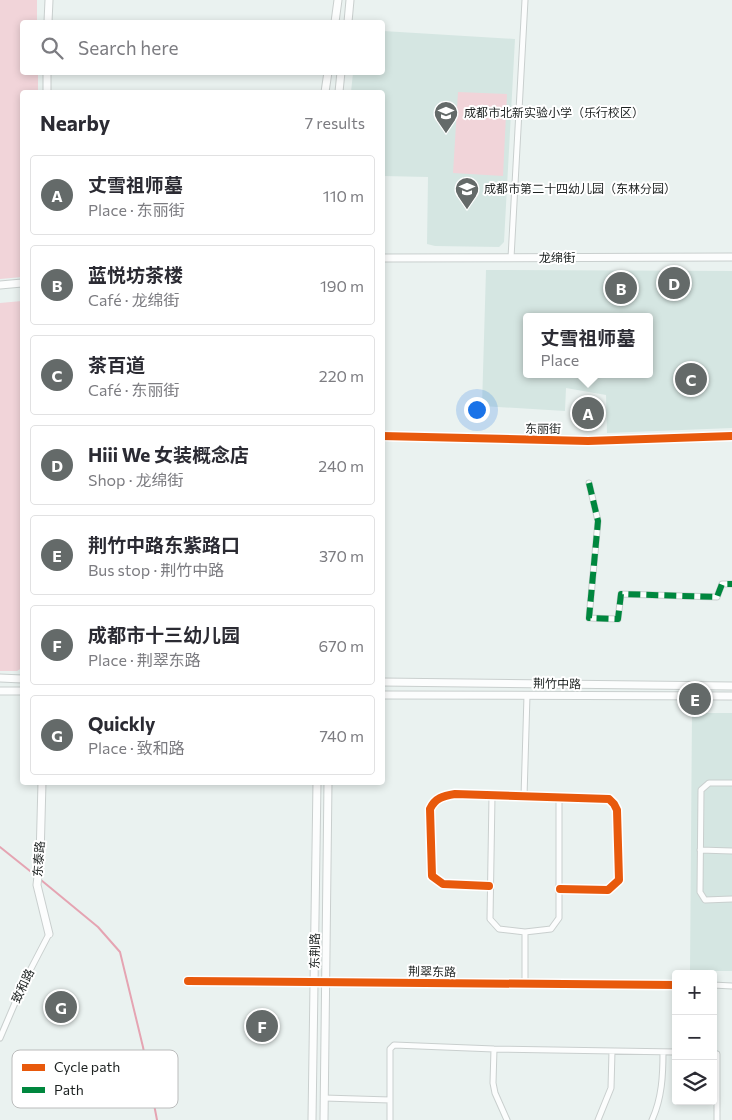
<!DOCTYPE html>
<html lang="en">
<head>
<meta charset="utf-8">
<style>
  :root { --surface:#fff; --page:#f2f2f3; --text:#2b2b33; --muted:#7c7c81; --line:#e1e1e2; --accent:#646a69 }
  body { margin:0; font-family:Commissioner,"Noto Sans SC",sans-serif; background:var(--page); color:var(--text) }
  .controls { position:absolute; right:15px; bottom:15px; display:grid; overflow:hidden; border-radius:5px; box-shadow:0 2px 8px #0003 }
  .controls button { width:45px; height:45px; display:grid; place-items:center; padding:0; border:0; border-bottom:1px solid var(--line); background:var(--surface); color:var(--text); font:25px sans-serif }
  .you { position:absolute; left:476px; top:409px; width:18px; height:18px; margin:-12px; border:4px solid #fff; border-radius:50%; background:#1a73e8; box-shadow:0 0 0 8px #1a73e833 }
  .badge { display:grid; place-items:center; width:32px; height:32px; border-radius:50%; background:var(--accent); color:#fff; font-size:16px; font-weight:700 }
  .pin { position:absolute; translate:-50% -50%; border:2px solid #fff; box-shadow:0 1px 5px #0006 }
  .popup { position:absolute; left:523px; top:313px; width:130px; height:65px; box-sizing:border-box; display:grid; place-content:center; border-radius:5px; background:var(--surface); filter:drop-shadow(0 1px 4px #0005); font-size:16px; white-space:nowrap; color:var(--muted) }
  .popup b { font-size:19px; color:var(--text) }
  .popup::after { content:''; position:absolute; left:50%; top:100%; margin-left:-10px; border:10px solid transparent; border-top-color:var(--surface) }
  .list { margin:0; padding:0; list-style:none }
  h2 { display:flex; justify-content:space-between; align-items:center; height:65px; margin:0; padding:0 20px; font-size:21px }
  h2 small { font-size:16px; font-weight:400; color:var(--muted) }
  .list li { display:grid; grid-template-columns:32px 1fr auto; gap:15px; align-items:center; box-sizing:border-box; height:80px; margin:0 10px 10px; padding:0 10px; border:1px solid var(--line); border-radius:5px }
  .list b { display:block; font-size:19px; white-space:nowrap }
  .list p { margin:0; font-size:16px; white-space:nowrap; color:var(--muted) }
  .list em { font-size:16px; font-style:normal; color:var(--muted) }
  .icon { flex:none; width:28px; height:28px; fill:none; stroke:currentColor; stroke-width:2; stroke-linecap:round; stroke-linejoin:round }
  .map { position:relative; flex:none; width:732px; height:1120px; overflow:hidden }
  .search { position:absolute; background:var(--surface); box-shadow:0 2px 8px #0003; left:20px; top:20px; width:365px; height:55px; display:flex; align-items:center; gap:12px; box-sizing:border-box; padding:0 18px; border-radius:5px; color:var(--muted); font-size:19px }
  .panel { position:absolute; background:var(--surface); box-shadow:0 2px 8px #0003; left:20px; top:90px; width:365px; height:695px; border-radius:5px }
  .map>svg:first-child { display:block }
</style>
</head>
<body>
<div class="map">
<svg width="732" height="1120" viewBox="0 0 732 1120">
  <rect width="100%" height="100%" fill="#eaf2f0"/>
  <path fill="#d5e6e2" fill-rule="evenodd" d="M383,31l132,8 -11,203 -5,5 -64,-1 -8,-2 1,-67 -45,-1 -1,-84h-31l2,-19 29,-1z
    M486,270l246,1v157l-125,5 -1,-38 -40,-7 -1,23 -83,-5zM527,317h122v57h-122z
    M692,713h40v258h-42z"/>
  <path fill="#f1d4d9" d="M0,0h37v22h-15v50l16,1v19h-16v185l-22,2z
    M458,92l49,2 -4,82 -50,-3z
    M22,301v367l-5,3h-17v-368z"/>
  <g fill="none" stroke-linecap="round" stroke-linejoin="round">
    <path stroke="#e5a4b2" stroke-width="2" d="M0,847l35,28
      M41,880l57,47 22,25 23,95 14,73"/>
    <g stroke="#c9cfce" stroke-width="7">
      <path id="street" d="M511,258l14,-258
        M589,483l9,38 -9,97 29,1 3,-25 96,3 5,-13h10
        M732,783h-23l-8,7 -1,102 5,8 27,-1
        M492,796l-2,123 9,10 26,3 26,-3 8,-11v-119
        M524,797l3,-102
        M700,850l32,1
        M489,886l-46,-2 -11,-8 -2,-67c5,-11 13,-13 25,-15l154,5 5,5 3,6 2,70 -11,10 -48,-1
        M525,932v52
        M188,981l488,4
        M713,985l19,1
        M0,1038l24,-56 25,-48
        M494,1049l-1,34 2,10 12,27
        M713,1053l4,1v66
        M324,1098l66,2
        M390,1120v-71l4,-4 100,4 182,3
        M598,1120l13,-32 1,-37
        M652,1120c10,-22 11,-45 11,-68"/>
    </g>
    <g stroke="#c9cfce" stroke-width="9">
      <path id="secondary" d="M48,22l1,-22
        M335,22l3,-22
        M348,22l2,-22
        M47,92v-20
        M325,92l3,-20
        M339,92l2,-20
        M382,258l350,-1
        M0,285l22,-2
        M382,436l206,5 144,-5
        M0,678l22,1
        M382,682l350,4
        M0,691h22
        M382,695l350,1
        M42,782l-2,76 -3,27 12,49
        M312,1120l5,-338
        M324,1120l4,-338"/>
    </g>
    <use href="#street" stroke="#fcfdfd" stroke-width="5"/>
    <use href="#secondary" stroke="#fcfdfd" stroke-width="7"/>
    <path stroke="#00873e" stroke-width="6" stroke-dasharray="12 6" stroke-linecap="butt" d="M589,483l9,38 -9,97 29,1 3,-25 96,3 5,-13h10"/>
    <g stroke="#fff" stroke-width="11">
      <path id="cycleway" d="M382,436l206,5 144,-5
        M489,886l-46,-2 -11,-8 -2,-67c5,-11 13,-13 25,-15l154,5 5,5 3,6 2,70 -11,10 -48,-1
        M188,981l488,4"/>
    </g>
    <use href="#cycleway" stroke="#e8590c" stroke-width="8"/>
  </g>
  <defs>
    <g id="school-pin" transform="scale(1.25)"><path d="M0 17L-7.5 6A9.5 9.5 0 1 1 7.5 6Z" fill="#646a69" stroke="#fff"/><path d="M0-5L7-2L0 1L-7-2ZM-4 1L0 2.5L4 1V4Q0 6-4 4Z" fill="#fff"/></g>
  </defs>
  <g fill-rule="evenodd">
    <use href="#school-pin" x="446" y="113"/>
    <use href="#school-pin" x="467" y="189"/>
  </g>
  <g text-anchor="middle" stroke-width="4" stroke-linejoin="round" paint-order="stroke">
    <g font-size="12" fill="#1c2120" stroke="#fff" text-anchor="start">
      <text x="464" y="117">成都市北新实验小学（乐行校区）</text>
      <text x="484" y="193">成都市第二十四幼儿园（东林分园）</text>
    </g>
    <g font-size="12" fill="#1c2120" stroke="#fff">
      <text x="557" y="262">龙绵街</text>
      <text transform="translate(543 429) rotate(1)" y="4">东丽街</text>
      <text transform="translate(557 684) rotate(1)" y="4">荆竹中路</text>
      <text transform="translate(39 859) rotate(-86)" y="4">东泰路</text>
      <text transform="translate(315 951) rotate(-89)" y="4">东荆路</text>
      <text transform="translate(432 972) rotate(1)" y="4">荆翠东路</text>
      <text transform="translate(23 986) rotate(-65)" y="4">致和路</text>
    </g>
  </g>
  <rect x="12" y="1050" width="166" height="58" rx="8" fill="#fff" stroke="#bbbcbc" stroke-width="1"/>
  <rect x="22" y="1064" width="23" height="7" fill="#e8590c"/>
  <rect x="22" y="1087" width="23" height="6" fill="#00873e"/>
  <g font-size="14" fill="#1c2120">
    <text x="54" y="1072">Cycle path</text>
    <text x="54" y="1095">Path</text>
  </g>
</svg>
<div class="controls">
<button>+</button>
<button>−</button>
<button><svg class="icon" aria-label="layers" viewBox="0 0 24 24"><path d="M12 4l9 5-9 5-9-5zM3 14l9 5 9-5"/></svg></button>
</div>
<div class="you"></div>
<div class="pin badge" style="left:588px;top:413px">A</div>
<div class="popup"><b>丈雪祖师墓</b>Place</div>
<div class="pin badge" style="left:621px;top:288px">B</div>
<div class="pin badge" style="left:691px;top:379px">C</div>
<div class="pin badge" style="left:674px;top:283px">D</div>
<div class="pin badge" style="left:695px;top:699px">E</div>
<div class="pin badge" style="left:262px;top:1026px">F</div>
<div class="pin badge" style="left:61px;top:1007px">G</div>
<div class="search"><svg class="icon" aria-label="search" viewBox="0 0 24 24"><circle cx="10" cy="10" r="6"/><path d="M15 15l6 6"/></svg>Search here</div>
<section class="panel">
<h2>Nearby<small>7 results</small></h2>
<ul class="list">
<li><span class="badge">A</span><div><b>丈雪祖师墓</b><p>Place · 东丽街</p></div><em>110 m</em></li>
<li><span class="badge">B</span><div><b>蓝悦坊茶楼</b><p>Café · 龙绵街</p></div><em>190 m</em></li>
<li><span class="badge">C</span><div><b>茶百道</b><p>Café · 东丽街</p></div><em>220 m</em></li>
<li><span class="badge">D</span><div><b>Hiii We 女装概念店</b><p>Shop · 龙绵街</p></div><em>240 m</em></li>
<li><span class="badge">E</span><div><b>荆竹中路东紫路口</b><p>Bus stop · 荆竹中路</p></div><em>370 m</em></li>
<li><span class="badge">F</span><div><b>成都市十三幼儿园</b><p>Place · 荆翠东路</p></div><em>670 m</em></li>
<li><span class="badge">G</span><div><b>Quickly</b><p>Place · 致和路</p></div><em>740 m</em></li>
</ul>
</section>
</div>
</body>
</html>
